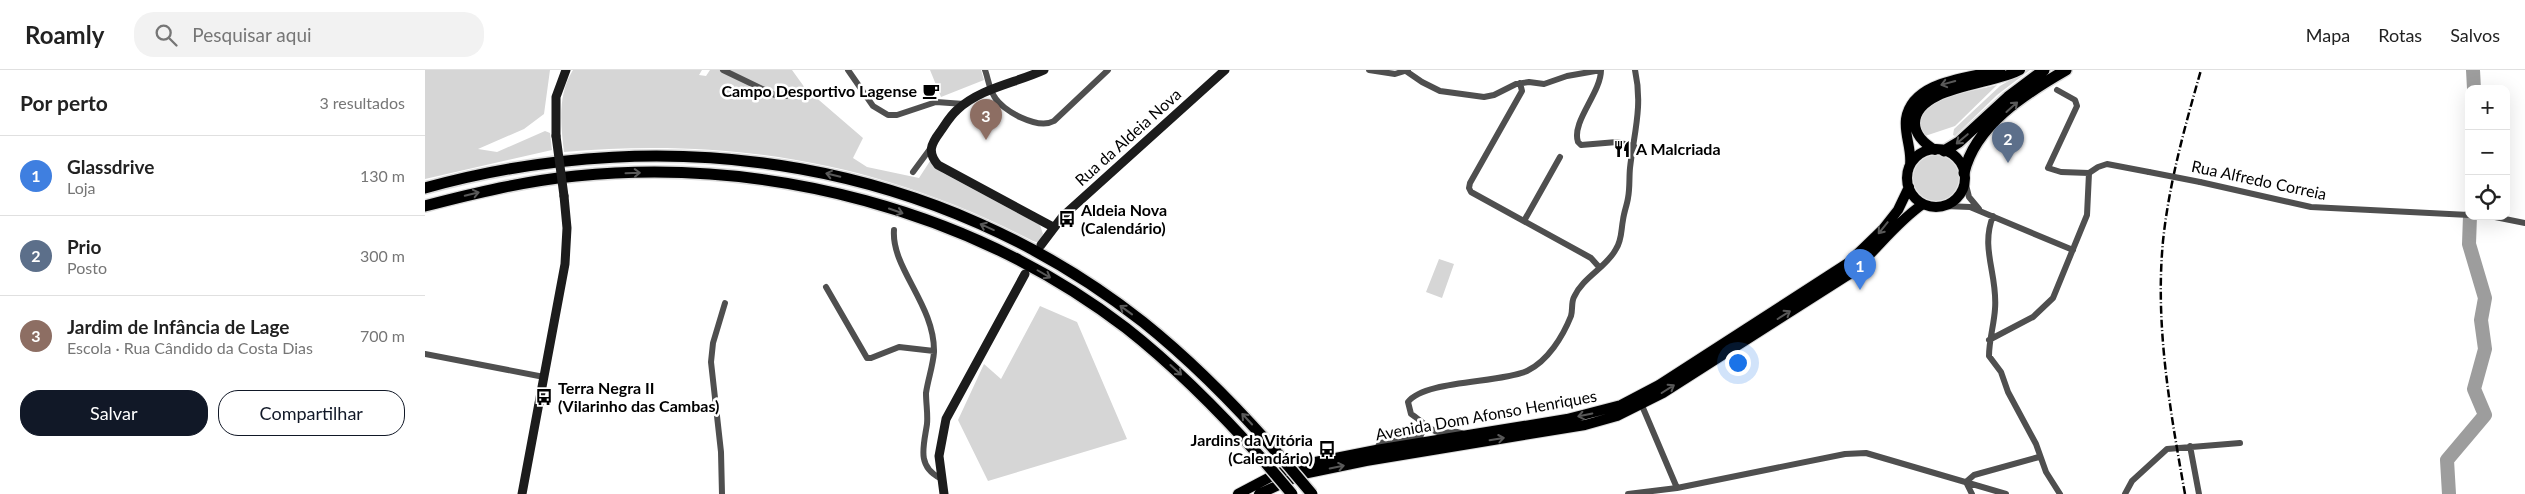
<!DOCTYPE html>
<html lang="pt">
<head>
<meta charset="utf-8">
<style>
  :root { --surface:#fff; --page:#f2f2f2; --text:#222; --muted:#767676; --line:#e0e0e0; --accent:#111827 }
  body { margin:0; font-family:Lato,sans-serif; background:var(--page); color:var(--text) }
  .controls { position:absolute; right:15px; top:15px; display:grid; overflow:hidden; border-radius:10px; box-shadow:0 5px 20px #0002 }
  .controls button { width:45px; height:45px; display:grid; place-items:center; padding:0; border:0; border-bottom:1px solid var(--line); background:var(--surface); color:var(--text); font:25px sans-serif }
  .you { position:absolute; left:1312px; top:292px; width:18px; height:18px; margin:-12px; border:4px solid #fff; border-radius:50%; background:#1a73e8; box-shadow:0 0 0 8px #1a73e833 }
  .badge { display:grid; place-items:center; width:32px; height:32px; border-radius:50%; background:var(--accent); color:#fff; font-size:16px; font-weight:700 }
  .pin { position:absolute; translate:-50% -41px; filter:drop-shadow(0 1px 2px #0008) }
  .pin::after { content:''; position:absolute; top:26px; width:18px; height:15px; background:inherit; clip-path:polygon(0 0,100% 0,50% 100%) }
  .list { margin:0; padding:0; list-style:none }
  h2 { display:flex; justify-content:space-between; align-items:center; height:65px; margin:0; padding:0 20px; font-size:21px }
  h2 small { font-size:16px; font-weight:400; color:var(--muted) }
  .list li { display:grid; grid-template-columns:32px 1fr auto; gap:15px; align-items:center; box-sizing:border-box; height:80px; padding:0 20px; border-top:1px solid var(--line) }
  .list b { display:block; font-size:19px; white-space:nowrap }
  .list p { margin:0; font-size:16px; white-space:nowrap; color:var(--muted) }
  .list em { font-size:16px; font-style:normal; color:var(--muted) }
  .actions { display:flex; gap:10px; padding:15px 20px }
  .actions a { flex:1; padding:11px 0; border:1px solid var(--accent); border-radius:20px; text-align:center; font-size:18px; color:var(--accent) }
  .actions .main { background:var(--accent); color:#fff }
  .icon { flex:none; width:28px; height:28px; fill:none; stroke:currentColor; stroke-width:2; stroke-linecap:round; stroke-linejoin:round }
  .map { position:relative; flex:none; width:2100px; height:424px; overflow:hidden }
  header { display:flex; align-items:center; gap:30px; box-sizing:border-box; height:70px; padding:0 25px; background:var(--surface); border-bottom:1px solid var(--line) }
  header strong { font-size:24px }
  nav { display:flex; gap:28px; margin-inline-start:auto; font-size:18px }
  .search { width:350px; height:45px; background:var(--page); display:flex; align-items:center; gap:12px; box-sizing:border-box; padding:0 18px; border-radius:20px; color:var(--muted); font-size:19px }
  main { display:flex }
  aside { flex:1; background:var(--surface) }
  .map>svg:first-child { display:block }
</style>
</head>
<body>
<header>
<strong>Roamly</strong>
<div class="search"><svg class="icon" aria-label="search" viewBox="0 0 24 24"><circle cx="10" cy="10" r="6"/><path d="M15 15l6 6"/></svg>Pesquisar aqui</div>
<nav><a>Mapa</a><a>Rotas</a><a>Salvos</a></nav>
</header>
<main>
<aside>
<h2>Por perto<small>3 resultados</small></h2>
<ul class="list">
<li><span class="badge" style="background:#3f7fe0">1</span><div><b>Glassdrive</b><p>Loja</p></div><em>130 m</em></li>
<li><span class="badge" style="background:#5c6f8a">2</span><div><b>Prio</b><p>Posto</p></div><em>300 m</em></li>
<li><span class="badge" style="background:#8d6e63">3</span><div><b>Jardim de Infância de Lage</b><p>Escola · Rua Cândido da Costa Dias</p></div><em>700 m</em></li>
</ul>
<div class="actions"><a class="main">Salvar</a><a>Compartilhar</a></div>
</aside>
<div class="map">
<svg width="2100" height="424" viewBox="0 0 2100 424">
  <rect width="100%" height="100%" fill="#fff"/>
  <path fill="#d6d6d6" d="M0,0h125l-6,44 -20,15 -46,20 19,3 48,-21 5,2 2,17 -127,29z
    M148,0h129l-3,5 7,1 4,-6h82l13,18 58,50 -10,20 14,9 52,11 11,-17 13,12 97,52 3,9 -4,9 -6,-2c-151,-78 -300,-104 -469,-89 -3,-26 -7,-57 9,-82z
    M505,0h51l3,10 -43,17z
    M1602,0h3l-33,25 -42,41 -2,-1 1,-6 46,-43z
    M1572,15l-42,41 -30,10c-24,-36 50,-45 72,-51z
    M1488 108a23 23 0 1 1 46 0a23 23 0 1 1-46 0Z
    M1014,189l15,5 -12,34 -16,-6z
    M615,236l37,16 50,117 -139,42 -30,-61 26,-56 17,15z"/>
  <g fill="none" stroke-linecap="round" stroke-linejoin="round">
    <path stroke="#9d9d9d" stroke-width="14" d="M2048,0l1,19
      M2024,424l-2,-34 38,-45 -11,-26 11,-40 -4,-29 4,-22 -16,-54 1,-28"/>
    <g stroke="#dbdbdb" stroke-width="12">
      <path id="primary" d="M1482 108a29 29 0 1 1 58 0a29 29 0 1 1-58 0Z
        M1510,80c-10,-6 -20,-14 -20,-27 1,-37 79,-38 105,-53
        M1485,95c2,-16 -6,-30 -4,-46 6,-39 64,-41 94,-49
        M813,424l36,-19 26,-10 76,-15 191,-31 54,-14 38,-20 189,-122 35,-34 15,-19 11,-23
        M834,424l44,-20 63,-13 219,-36 32,-9 46,-23 185,-118c27,-22 46,-51 75,-71"/>
    </g>
    <g stroke="#dbdbdb" stroke-width="14">
      <path id="highway" d="M1519,81l15,-9 49,-45 36,-27
        M1539,103c11,-48 62,-80 102,-103
        M0,118c248,-69 513,-27 718,134 50,40 94,85 136,133
        M0,136c50,-13 100,-25 151,-30 192,-19 396,34 550,152 51,40 95,85 138,133"/>
    </g>
    <path stroke="#4f4f4f" stroke-width="6" d="M298,0l52,25 11,1
      M423,0l25,36 15,9h9l39,-13 28,2
      M560,0c3,8 4,18 9,26 8,15 44,34 60,25l54,-51
      M944,0l26,4 13,-4
      M1176,0c0,23 -30,52 -23,72l3,3 36,-3 18,5
      M981,1l16,11 18,9 44,6 10,-2 22,-11 13,-2 15,2 23,-8 34,-6
      M1095,13l2,8 -52,92 -1,5 2,4 120,66 8,9
      M1632,20l18,10 2,6 -29,62 13,4 28,1 9,-6 9,-3 42,8
      M488,102l17,-23
      M1540,111l4,16 10,12
      M1775,112l111,25 158,8
      M1520,136l25,1 103,43
      M1568,146c-13,33 5,59 2,93 -1,16 -6,31 -6,47l12,16 7,20 28,52 10,28 14,22
      M2065,146l35,7
      M1099,151l36,-64
      M469,160c-3,38 41,75 40,122 -1,14 -6,27 -8,41 0,11 2,21 1,31 -3,21 -11,42 13,54
      M401,217l41,71h4l28,-11 35,4
      M1564,270l44,-23 20,-19 34,-83 2,-42
      M0,284l119,23
      M1218,338l34,80
      M1041,365c-12,-7 -16,0 -28,-3 -7,-1 -20,-14 -27,-18l-3,-12c16,-22 93,-19 119,-31 21,-10 36,-35 44,-55 2,-7 0,-13 3,-19 9,-20 33,-30 42,-48 6,-9 5,-19 7,-29 1,-8 4,-15 5,-22 2,-10 1,-20 2,-30 4,-35 13,-62 5,-98
      M1765,376l9,48
      M951,380l4,-7 40,-6 6,-13
      M1541,412l8,-7 65,-18
      M1541,412l6,12
      M297,424l-1,-42 -10,-90 2,-19 12,-40
      M1203,424l49,-6 168,-34 21,-1 140,41
      M1700,424l7,-13 35,-32 73,-6"/>
    <path stroke="#1c1c1c" stroke-width="9" d="M619,0c-28,13 -64,18 -87,40 -7,6 -12,15 -17,22 -9,12 -13,20 -2,33l115,62
      M131,66v-39l10,-27
      M616,175l22,-29 162,-146
      M97,424l43,-230 2,-36 -3,-32
      M519,424l-5,-38 7,-37 79,-145"/>
    <use href="#primary" stroke="#000" stroke-width="10"/>
    <use href="#highway" stroke="#000" stroke-width="11"/>
    <path stroke="#000" stroke-width="2.5" stroke-dasharray="8 2.5 1 2.5" stroke-linecap="butt" d="M1760,424c-15,-84 -30,-168 -22,-253 6,-58 22,-115 38,-171"/>
    <g stroke="#dbdbdb" stroke-width="14" stroke-linecap="butt">
      <path id="highway-bridge" d="M854,385l33,39
        M839,391l28,33"/>
    </g>
    <path stroke="#4f4f4f" stroke-width="6" d="M1724,102l51,10"/>
    <path stroke="#1c1c1c" stroke-width="9" d="M131,66l8,60"/>
    <use href="#highway-bridge" stroke="#000" stroke-width="11"/>
  </g>
  <defs><path id="oneway-shaft" d="M-6 0H5M1.5-3L5.5 0L1.5 3" fill="none" stroke-width="1.6" stroke-linecap="round" stroke-linejoin="round" transform="scale(1.25)"/></defs>
  <g stroke="#595959">
    <use href="#oneway-shaft" transform="translate(1523 13) rotate(165)"/>
    <use href="#oneway-shaft" transform="translate(1587 37) rotate(-42)"/>
    <use href="#oneway-shaft" transform="translate(1537 69) rotate(140)"/>
    <use href="#oneway-shaft" transform="translate(208 103) rotate(-2)"/>
    <use href="#oneway-shaft" transform="translate(408 105) rotate(-167)"/>
    <use href="#oneway-shaft" transform="translate(47 124) rotate(-14)"/>
    <use href="#oneway-shaft" transform="translate(471 141) rotate(19)"/>
    <use href="#oneway-shaft" transform="translate(562 157) rotate(-156)"/>
    <use href="#oneway-shaft" transform="translate(1458 158) rotate(129)"/>
    <use href="#oneway-shaft" transform="translate(619 204) rotate(30)"/>
    <use href="#oneway-shaft" transform="translate(701 240) rotate(-144)"/>
    <use href="#oneway-shaft" transform="translate(1359 245) rotate(-32)"/>
    <use href="#oneway-shaft" transform="translate(751 300) rotate(42)"/>
    <use href="#oneway-shaft" transform="translate(1243 319) rotate(-32)"/>
    <use href="#oneway-shaft" transform="translate(1160 345) rotate(168)"/>
    <use href="#oneway-shaft" transform="translate(822 349) rotate(-133)"/>
    <use href="#oneway-shaft" transform="translate(1072 369) rotate(-9)"/>
    <use href="#oneway-shaft" transform="translate(912 397) rotate(-11)"/>
  </g>
  <defs>
    <g id="cafe-bare" transform="scale(1.35)"><path d="M-5.5-4.5H6V0H3Q3 3.5 0 3.5H-2.5Q-5.5 3.5-5.5 0ZM3-3.2v2h1.7v-2ZM-6 4.5H4V6H-6Z" fill="#000" stroke="#fff" stroke-width="2.5" paint-order="stroke"/></g>
    <g id="restaurant-bare" transform="scale(1.35)"><path d="M-5-6h1v4h1v-4h1v4h1v-4h1v5L-1.5 .5V6h-2V.5L-5-1ZM5-6V6H3V1.5H1.5Q1.5-4 5-6Z" fill="#000" stroke="#fff" stroke-width="2.5" paint-order="stroke"/></g>
    <g id="bus-bare" transform="scale(1.35)"><path d="M-5-6H5V4H4V6H2V4H-2V6H-4V4H-5ZM-3.5-4V0h7V-4ZM-3.5 1.2v1.5H-2V1.2ZM2 1.2v1.5H3.5V1.2Z" fill="#000" stroke="#fff" stroke-width="2.5" paint-order="stroke"/></g>
  </defs>
  <g fill-rule="evenodd">
    <use href="#cafe-bare" x="506" y="21"/>
    <use href="#restaurant-bare" x="1197" y="79"/>
    <use href="#bus-bare" x="642" y="149"/>
    <use href="#bus-bare" x="119" y="327"/>
    <use href="#bus-bare" x="902" y="379"/>
  </g>
  <g text-anchor="middle" stroke-width="5" stroke-linejoin="round" paint-order="stroke">
    <g font-size="16" font-weight="bold" fill="#000" stroke="#fff" text-anchor="start">
      <text x="492" y="27" text-anchor="end">Campo Desportivo Lagense</text>
      <text x="1211" y="85">A Malcriada</text>
      <text x="656" y="146">Aldeia Nova<tspan x="656" dy="18">(Calendário)</tspan></text>
      <text x="133" y="324">Terra Negra II<tspan x="133" dy="18">(Vilarinho das Cambas)</tspan></text>
      <text x="888" y="376" text-anchor="end">Jardins da Vitória<tspan x="888" dy="18">(Calendário)</tspan></text>
    </g>
    <g font-size="16" fill="#000" stroke="#fff">
      <text transform="translate(703 67) rotate(-42)" y="6">Rua da Aldeia Nova</text>
      <text transform="translate(1834 110) rotate(12)" y="6">Rua Alfredo Correia</text>
      <text transform="translate(1061 345) rotate(-10)" y="6">Avenida Dom Afonso Henriques</text>
    </g>
  </g>
</svg>
<div class="controls">
<button>+</button>
<button>−</button>
<button><svg class="icon" aria-label="locate" viewBox="0 0 24 24"><circle cx="12" cy="12" r="6"/><path d="M12 2v4M12 18v4M2 12h4M18 12h4"/></svg></button>
</div>
<div class="you"></div>
<div class="pin badge" style="left:1435px;top:220px;background:#3f7fe0">1</div>
<div class="pin badge" style="left:1583px;top:93px;background:#5c6f8a">2</div>
<div class="pin badge" style="left:561px;top:70px;background:#8d6e63">3</div>
</div>
</main>
</body>
</html>
